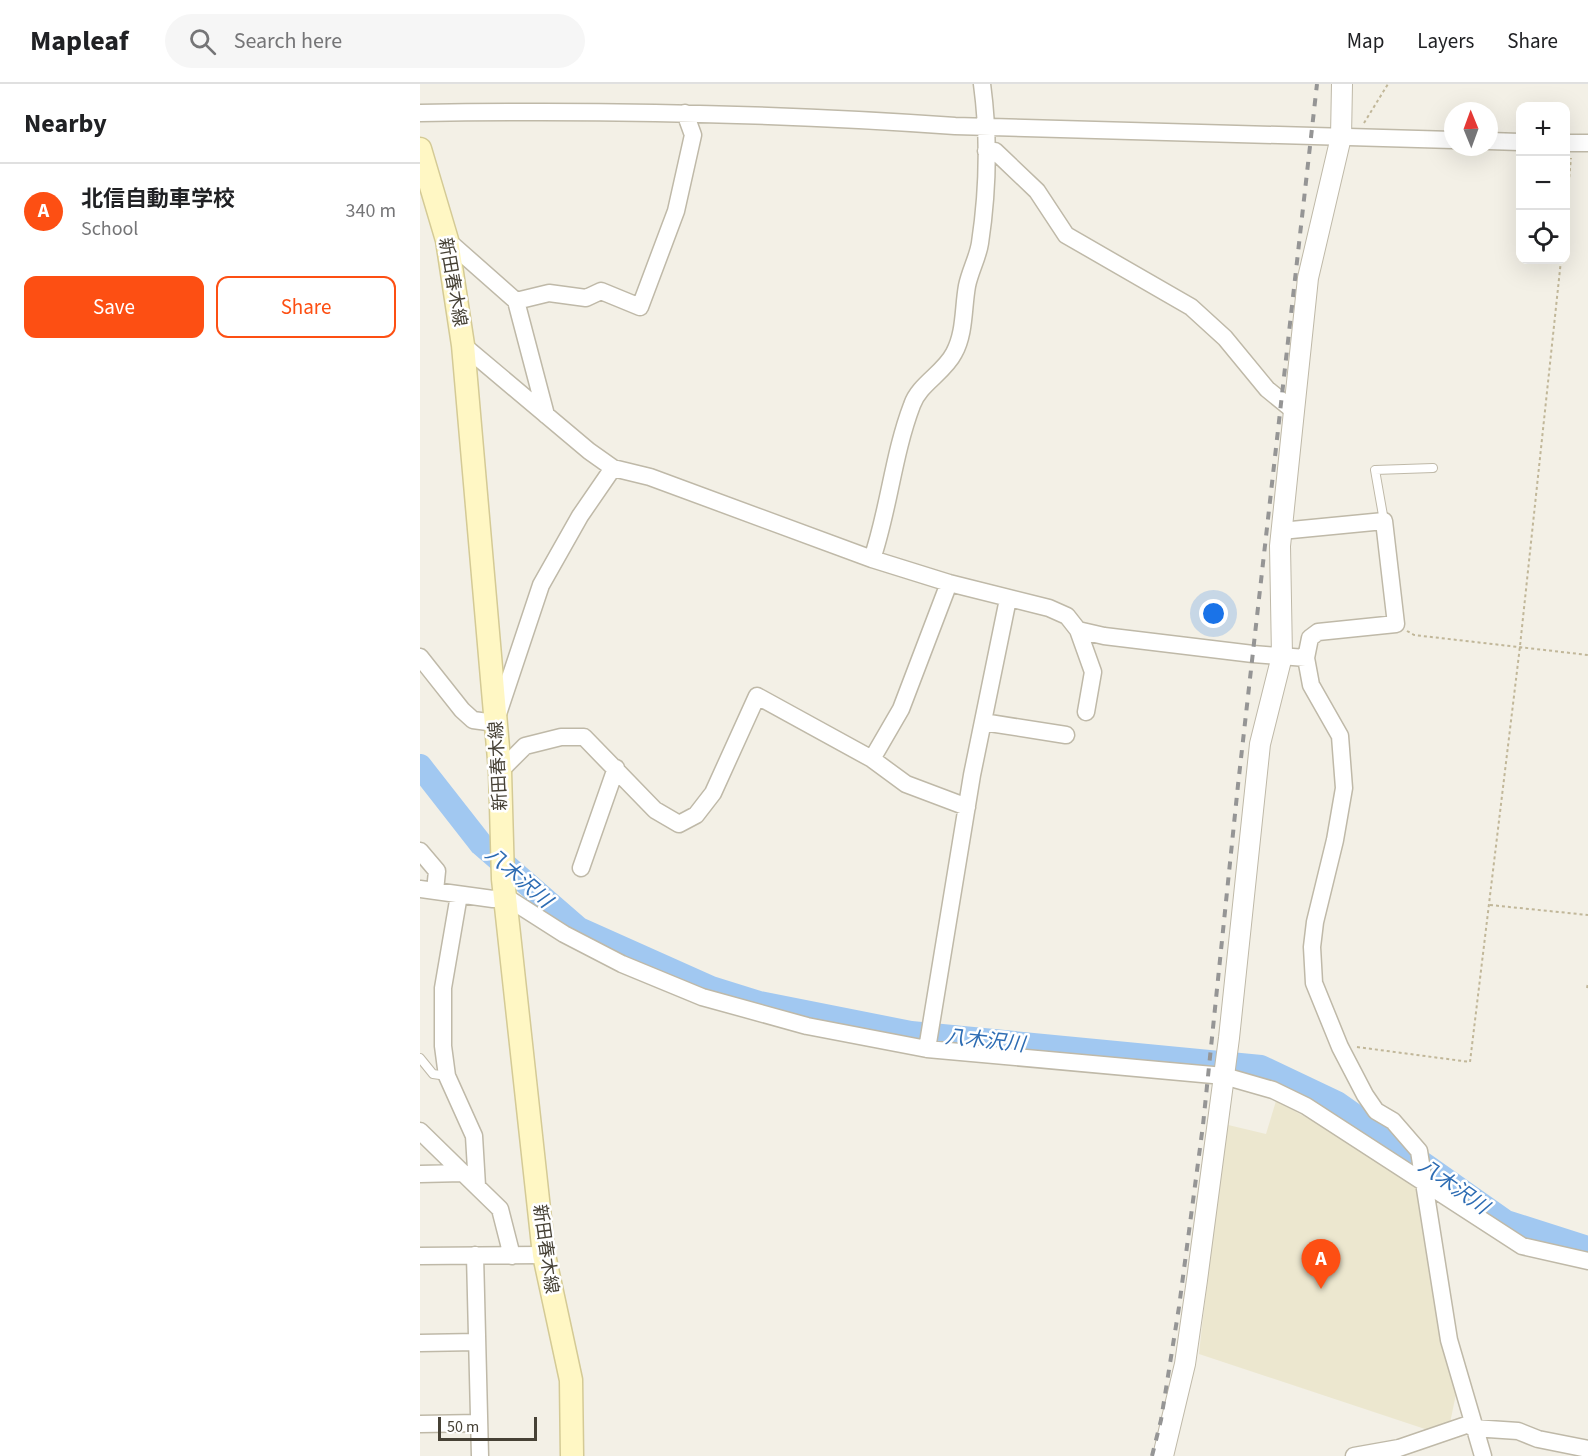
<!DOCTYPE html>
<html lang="en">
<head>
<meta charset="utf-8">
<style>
  :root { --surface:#fff; --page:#f6f6f6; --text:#202124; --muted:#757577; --line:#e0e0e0; --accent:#fd4f13 }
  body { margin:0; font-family:"Source Sans 3","Noto Sans JP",sans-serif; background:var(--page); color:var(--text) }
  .controls { position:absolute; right:18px; top:18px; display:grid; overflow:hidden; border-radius:12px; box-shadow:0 6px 24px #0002 }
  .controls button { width:54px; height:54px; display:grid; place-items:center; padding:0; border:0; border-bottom:2px solid var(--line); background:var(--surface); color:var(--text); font:30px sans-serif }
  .compass { position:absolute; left:1024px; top:18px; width:54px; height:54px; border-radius:50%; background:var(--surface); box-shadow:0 6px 24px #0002; rotate:359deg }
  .scale { position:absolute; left:18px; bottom:15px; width:99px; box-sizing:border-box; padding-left:6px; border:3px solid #464135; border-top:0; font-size:16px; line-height:21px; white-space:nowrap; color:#464135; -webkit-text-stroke:4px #fff; paint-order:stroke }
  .you { position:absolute; left:794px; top:530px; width:21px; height:21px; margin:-15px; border:4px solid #fff; border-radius:50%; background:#1a73e8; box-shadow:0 0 0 9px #1a73e833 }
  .badge { display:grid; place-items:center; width:39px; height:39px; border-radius:50%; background:var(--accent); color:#fff; font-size:20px; font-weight:700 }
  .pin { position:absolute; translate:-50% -50px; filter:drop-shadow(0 2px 3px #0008) }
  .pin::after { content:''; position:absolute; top:32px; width:21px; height:18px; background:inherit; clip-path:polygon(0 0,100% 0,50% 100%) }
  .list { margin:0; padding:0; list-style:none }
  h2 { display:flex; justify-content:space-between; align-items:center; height:78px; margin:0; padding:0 24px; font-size:26px }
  h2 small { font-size:20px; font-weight:400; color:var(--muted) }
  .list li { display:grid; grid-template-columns:39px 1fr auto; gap:18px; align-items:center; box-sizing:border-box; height:96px; padding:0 24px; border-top:2px solid var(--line) }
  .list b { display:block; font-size:22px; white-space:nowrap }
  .list p { margin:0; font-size:20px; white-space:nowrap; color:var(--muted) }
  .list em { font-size:20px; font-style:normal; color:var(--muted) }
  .actions { display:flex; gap:12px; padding:18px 24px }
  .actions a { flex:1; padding:14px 0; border:2px solid var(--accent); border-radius:12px; text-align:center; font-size:21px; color:var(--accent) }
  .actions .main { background:var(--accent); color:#fff }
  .icon { flex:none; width:33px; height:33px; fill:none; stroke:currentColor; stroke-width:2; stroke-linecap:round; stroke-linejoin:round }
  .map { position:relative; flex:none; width:1168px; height:1372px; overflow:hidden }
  header { display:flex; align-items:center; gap:36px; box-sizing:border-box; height:84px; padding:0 30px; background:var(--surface); border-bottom:2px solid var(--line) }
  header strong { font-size:28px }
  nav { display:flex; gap:33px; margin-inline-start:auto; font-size:21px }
  .search { width:420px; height:54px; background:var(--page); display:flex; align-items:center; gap:15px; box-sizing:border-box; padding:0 21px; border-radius:33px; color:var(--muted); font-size:22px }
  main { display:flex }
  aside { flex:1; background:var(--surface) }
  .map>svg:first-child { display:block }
</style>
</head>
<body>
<header>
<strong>Mapleaf</strong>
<div class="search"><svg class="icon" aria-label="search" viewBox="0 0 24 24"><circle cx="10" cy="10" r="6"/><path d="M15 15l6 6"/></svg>Search here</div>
<nav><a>Map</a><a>Layers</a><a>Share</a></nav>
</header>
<main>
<aside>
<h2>Nearby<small></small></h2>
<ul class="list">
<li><span class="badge">A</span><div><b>北信自動車学校</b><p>School</p></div><em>340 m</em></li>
</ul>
<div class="actions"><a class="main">Save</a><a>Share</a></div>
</aside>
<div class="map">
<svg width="1168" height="1372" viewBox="0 0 1168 1372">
  <rect width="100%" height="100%" fill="#f3f0e6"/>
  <path fill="#ece7cf" d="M856,1017l59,32 84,54 20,134 17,73 -6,29 -19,8 -232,-77 25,-230 42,10z"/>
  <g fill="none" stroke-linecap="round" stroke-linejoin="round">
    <path stroke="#a1c8f1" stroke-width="24" d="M0,682l61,78 98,85 132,59 48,15 152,30 350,34 76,36 169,119 82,26"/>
    <g stroke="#bfb9a8" stroke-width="10">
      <path id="service" d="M964,437l-9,-51 58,-2
        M0,974l13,16 14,2"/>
    </g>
    <g stroke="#bfb9a8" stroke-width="19">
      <path id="minor" d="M0,29c179,-3 357,0 535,13l498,14
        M1069,57l31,1
        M1146,59h22
        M566,67h9l42,40 29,44 125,72 34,31 42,51 27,22
        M27,156l69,61 30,114
        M96,217l33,-8 37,5 15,-7 39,16 36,-96 17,-76 -8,-22
        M43,261l126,106 24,17 37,9 222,82 77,24 100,25 18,8 11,14 26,6 149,18 53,4
        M861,447l103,-10 12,103 -78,8 -8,6 -4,20 5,27 29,51 4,52 -9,52 -20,82 -3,25 2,36 26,64 25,48 11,16 17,10 26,30 30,189 34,116
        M452,475c17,-50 21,-104 40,-154 7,-21 32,-32 42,-52 11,-20 9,-45 13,-67 3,-15 11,-29 13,-43 8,-53 9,-107 2,-159
        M658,546l15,42 -7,40
        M0,573l42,53 11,10 22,3 46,-138 39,-69 33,-48
        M563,638l83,13
        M452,675l29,-50 48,-126
        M80,687l25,-25 36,-9h23l71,73 24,14 17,-9 17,-22 44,-97 115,63 34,25 61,23
        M0,767l17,20 -2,20
        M161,784l35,-100
        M0,805l73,10 13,-2 58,37 58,30 80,33 105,29 120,23 297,27 49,14 33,16 216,140 66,15
        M39,811l-16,93v58l4,30 27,60 3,50
        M507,965l45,-274 36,-176
        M0,1047l43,42
        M0,1090l43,-1 37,36 12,47
        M55,1171l5,201
        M0,1172l124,-1
        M0,1259l57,-1
        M0,1340l59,-1
        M1053,1344l45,3 20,8 50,10
        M934,1372l45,-8 73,-25"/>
    </g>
    <g stroke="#bfb9a8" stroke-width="22">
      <path id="tertiary" d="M743,1372l22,-92 12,-84 32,-242 31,-294 22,-88 -2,-110 14,-135 14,-133 33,-141 1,-53"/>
    </g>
    <g stroke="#d4ca95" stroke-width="25">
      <path id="secondary" d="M0,65l27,91 16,105 37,426 3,108 41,376 27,125 1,76"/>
    </g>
    <path stroke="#c1b799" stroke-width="2" stroke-dasharray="3 3" stroke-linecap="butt" d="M944,39l24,-39
      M1146,129l5,-55
      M987,547l7,4 174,20
      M1070,821l98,10
      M1167,904l1,-5
      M937,963l113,15 50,-416 41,-386"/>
    <use href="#service" stroke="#fff" stroke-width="8"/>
    <use href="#minor" stroke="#fff" stroke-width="16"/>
    <use href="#tertiary" stroke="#fff" stroke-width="20"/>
    <use href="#secondary" stroke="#fff7c4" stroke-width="22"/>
    <path stroke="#959595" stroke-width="4" stroke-dasharray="8 8" stroke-linecap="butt" d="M732,1372l9,-36 18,-113 24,-182 35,-340 79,-701"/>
  </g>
  <g text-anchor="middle" stroke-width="5" stroke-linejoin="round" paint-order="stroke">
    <g font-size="18" fill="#464135" stroke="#fff">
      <text transform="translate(33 198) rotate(80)" y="6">新田春木線</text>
      <text transform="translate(78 682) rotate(-93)" y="6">新田春木線</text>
      <text transform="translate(126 1165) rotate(82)" y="6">新田春木線</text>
    </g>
    <g font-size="20" font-style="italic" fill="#2d6cb3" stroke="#fff">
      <text transform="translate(99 793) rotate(41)" y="7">八木沢川</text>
      <text transform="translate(565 956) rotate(6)" y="7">八木沢川</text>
      <text transform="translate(1034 1102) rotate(35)" y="7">八木沢川</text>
    </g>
  </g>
</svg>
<div class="controls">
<button>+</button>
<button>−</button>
<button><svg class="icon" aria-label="locate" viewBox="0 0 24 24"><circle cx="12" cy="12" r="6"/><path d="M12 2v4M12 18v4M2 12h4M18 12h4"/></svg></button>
</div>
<svg class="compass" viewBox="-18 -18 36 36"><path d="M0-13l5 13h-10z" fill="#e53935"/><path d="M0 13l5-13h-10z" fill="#757577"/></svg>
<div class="scale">50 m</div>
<div class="you"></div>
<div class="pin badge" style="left:901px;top:1205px">A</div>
</div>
</main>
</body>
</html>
